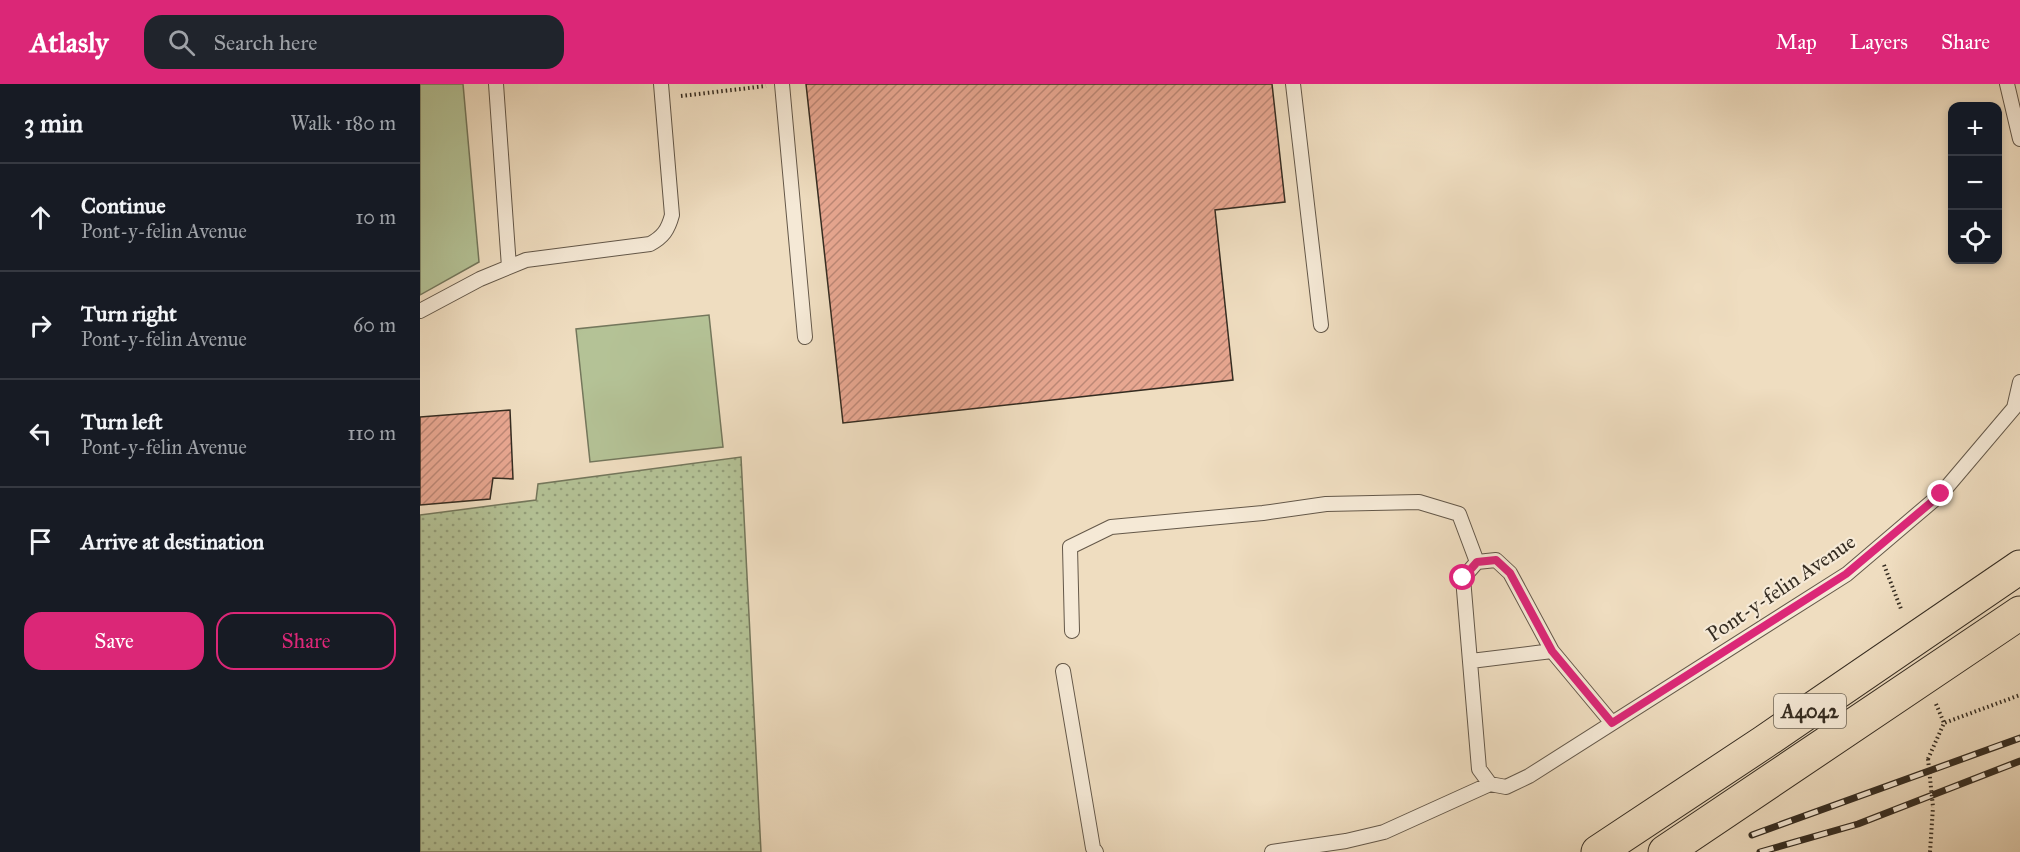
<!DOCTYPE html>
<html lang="en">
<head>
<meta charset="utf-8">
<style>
  :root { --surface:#171b24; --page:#20242c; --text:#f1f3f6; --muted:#9ea1a6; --line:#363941; --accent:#db2777 }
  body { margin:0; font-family:"IM FELL Great Primer",serif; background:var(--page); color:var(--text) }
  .controls { position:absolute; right:18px; top:18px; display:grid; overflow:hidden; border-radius:12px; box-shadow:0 3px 9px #0003 }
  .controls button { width:54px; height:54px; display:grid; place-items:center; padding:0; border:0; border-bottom:2px solid var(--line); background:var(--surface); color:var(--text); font:30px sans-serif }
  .stop { position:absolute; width:18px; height:18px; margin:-14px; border:4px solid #db2777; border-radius:50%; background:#fff }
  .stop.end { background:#db2777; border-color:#fff; box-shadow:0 2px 6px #0008 }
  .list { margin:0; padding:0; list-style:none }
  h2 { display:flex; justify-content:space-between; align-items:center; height:78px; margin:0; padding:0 24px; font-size:26px }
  h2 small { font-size:20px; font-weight:400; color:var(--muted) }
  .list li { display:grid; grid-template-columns:39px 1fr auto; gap:18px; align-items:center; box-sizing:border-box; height:108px; padding:0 24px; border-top:2px solid var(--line) }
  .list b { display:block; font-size:22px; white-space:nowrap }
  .list p { margin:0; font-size:20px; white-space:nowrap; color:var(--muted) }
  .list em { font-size:20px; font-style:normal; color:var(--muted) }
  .actions { display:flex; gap:12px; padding:18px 24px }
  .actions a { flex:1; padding:14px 0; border:2px solid var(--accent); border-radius:18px; text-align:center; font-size:21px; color:var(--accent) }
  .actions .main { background:var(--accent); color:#fff }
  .icon { flex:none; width:33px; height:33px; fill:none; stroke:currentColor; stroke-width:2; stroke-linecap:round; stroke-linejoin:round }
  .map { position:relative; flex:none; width:1600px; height:768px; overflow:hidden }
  header { display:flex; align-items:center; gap:36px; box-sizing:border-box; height:84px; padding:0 30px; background:var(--accent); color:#fff }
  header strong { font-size:28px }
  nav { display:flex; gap:33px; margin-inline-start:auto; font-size:21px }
  .search { width:420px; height:54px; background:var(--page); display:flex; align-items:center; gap:15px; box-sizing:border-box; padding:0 21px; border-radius:18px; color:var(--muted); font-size:22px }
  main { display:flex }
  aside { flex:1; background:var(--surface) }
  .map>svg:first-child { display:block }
</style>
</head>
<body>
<header>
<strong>Atlasly</strong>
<div class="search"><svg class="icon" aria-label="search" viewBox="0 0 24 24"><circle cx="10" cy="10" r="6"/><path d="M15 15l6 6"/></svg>Search here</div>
<nav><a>Map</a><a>Layers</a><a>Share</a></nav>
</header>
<main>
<aside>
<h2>3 min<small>Walk · 180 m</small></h2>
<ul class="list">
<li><svg class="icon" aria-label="ahead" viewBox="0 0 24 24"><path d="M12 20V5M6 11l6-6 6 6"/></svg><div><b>Continue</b><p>Pont-y-felin Avenue</p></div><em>10 m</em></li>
<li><svg class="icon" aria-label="right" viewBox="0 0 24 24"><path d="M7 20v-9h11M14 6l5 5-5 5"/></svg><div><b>Turn right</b><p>Pont-y-felin Avenue</p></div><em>60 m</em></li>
<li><svg class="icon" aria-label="left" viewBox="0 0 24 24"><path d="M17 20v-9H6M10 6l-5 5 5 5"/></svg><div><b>Turn left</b><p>Pont-y-felin Avenue</p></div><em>110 m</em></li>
<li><svg class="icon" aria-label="arrive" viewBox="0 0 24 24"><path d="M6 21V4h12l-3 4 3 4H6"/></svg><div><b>Arrive at destination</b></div></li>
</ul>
<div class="actions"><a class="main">Save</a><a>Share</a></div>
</aside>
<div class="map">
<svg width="1600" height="768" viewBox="0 0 1600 768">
  <defs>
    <pattern id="park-dots" width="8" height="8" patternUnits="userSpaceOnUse" patternTransform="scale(1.5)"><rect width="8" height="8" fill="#b4c296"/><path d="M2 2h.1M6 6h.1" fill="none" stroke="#939e7a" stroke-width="1.8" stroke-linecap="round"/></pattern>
    <pattern id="building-hatch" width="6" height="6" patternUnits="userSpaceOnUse" patternTransform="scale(1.5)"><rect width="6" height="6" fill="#e8a791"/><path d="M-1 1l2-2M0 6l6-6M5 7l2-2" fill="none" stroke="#bd8876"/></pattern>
  </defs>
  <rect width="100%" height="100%" fill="#efddc0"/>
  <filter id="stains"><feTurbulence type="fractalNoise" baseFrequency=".00333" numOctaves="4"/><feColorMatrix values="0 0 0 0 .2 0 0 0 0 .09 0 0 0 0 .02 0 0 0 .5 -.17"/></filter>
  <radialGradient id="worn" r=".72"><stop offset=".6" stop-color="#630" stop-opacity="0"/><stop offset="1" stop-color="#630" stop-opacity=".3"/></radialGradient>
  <path fill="#b4c296" stroke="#74775c" stroke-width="1.5" d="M0,0h43l16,178 -59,33z
    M289,231l14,132 -133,15 -14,-133z"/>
  <path fill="url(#park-dots)" stroke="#74775c" stroke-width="1.5" d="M321,373l20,395h-341v-337l116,-15 2,-16z"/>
  <path fill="url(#building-hatch)" stroke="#352c21" stroke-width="1.5" d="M386,0h466l13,118 -70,8 18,170 -390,43z
    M90,326l3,69 -20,-1 -3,21 -70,6v-88z"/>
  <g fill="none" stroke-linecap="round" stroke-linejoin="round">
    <g stroke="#645849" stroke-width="16">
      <path id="service" d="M76,0l13,183
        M362,0l23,253
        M873,0l28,241
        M1587,0l13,55
        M0,227l60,-32 46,-19 124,-16c13,-7 18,-14 22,-29l-11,-131
        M652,547l-2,-84 41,-20 152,-14 63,-9 93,-2 40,12 18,48
        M1051,577l81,-10
        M643,587l30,177 3,4
        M1192,639l-60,-72 -42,-78 -14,-13 -19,2 -14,16 16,191 11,15 16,3 23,-11 318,-202 94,-80 73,-86 6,-26
        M852,768l74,-11 38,-9 106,-48"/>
    </g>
    <g stroke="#352c21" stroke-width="35">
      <path id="trunk" d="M1178,768l166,-110 256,-175
        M1245,768l355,-239"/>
    </g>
    <path stroke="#352c21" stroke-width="4" stroke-dasharray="1.5 3" stroke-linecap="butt" d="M261,12l85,-10
      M1464,481l17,44
      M1516,620l8,19
      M1508,675l16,-36 76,-28
      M1510,768l3,-45"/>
    <use href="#service" stroke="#f5e9d6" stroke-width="14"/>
    <use href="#trunk" stroke="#efddc0" stroke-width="33"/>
    <g stroke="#352c21" stroke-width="7">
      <path id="rail" d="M1332,751l268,-97
        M1340,768l98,-28 162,-63"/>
    </g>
    <use href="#rail" stroke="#f5e9d6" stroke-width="4.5" stroke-dasharray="14" stroke-linecap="butt"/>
    <path stroke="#352c21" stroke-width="4" stroke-dasharray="1.5 3" stroke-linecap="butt" d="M1508,675l5,48"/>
  </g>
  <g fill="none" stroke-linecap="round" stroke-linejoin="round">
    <path stroke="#db2777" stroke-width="8" d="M1043,494l14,-16 19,-2 14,13 42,78 60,72 234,-149 95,-80"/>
  </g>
  <g text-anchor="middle" stroke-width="4.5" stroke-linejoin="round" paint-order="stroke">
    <rect fill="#f5e9d6" stroke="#6f6557" stroke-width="1.5" x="1354" y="610" width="72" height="34" rx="4.5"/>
    <g font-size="20" font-weight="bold" fill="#352c21">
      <text x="1390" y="634">A4042</text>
    </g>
    <g font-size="21" fill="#352c21" stroke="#f5e9d6">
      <text transform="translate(1361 504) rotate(-34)" y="7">Pont-y-felin Avenue</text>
    </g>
  </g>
  <rect width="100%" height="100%" filter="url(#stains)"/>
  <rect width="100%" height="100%" fill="url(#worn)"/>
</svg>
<div class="controls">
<button>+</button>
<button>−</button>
<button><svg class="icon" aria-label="locate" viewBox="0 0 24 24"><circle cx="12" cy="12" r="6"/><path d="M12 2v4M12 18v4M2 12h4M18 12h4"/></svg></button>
</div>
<div class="stop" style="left:1043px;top:494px"></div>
<div class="stop end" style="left:1521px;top:410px"></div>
</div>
</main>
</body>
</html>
